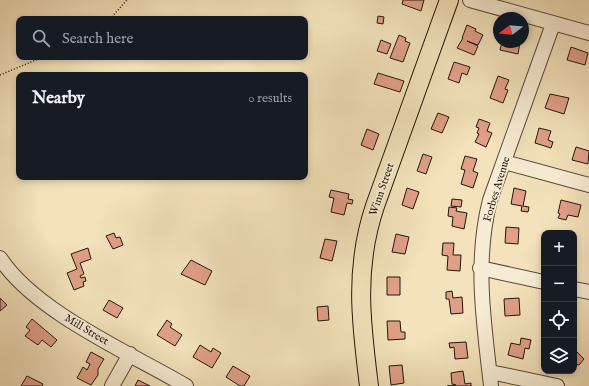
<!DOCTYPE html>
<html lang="en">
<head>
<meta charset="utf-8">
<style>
  :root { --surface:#171b24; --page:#20242c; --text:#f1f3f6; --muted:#9ea1a6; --line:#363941 }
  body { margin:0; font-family:"IM FELL English",serif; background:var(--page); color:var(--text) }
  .controls { position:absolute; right:12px; bottom:12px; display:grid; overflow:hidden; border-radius:8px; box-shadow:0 2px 6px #0003 }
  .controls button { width:36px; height:36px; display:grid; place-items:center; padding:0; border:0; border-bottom:1px solid var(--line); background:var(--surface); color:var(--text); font:20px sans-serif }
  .compass { position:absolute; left:493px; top:12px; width:36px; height:36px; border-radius:50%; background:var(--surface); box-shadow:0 2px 6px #0003; rotate:254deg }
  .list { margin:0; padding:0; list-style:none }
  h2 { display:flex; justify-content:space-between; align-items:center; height:52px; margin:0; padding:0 16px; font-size:17px }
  h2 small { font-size:13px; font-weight:400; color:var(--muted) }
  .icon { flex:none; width:22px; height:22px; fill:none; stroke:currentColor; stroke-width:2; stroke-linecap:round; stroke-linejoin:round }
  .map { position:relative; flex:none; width:589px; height:386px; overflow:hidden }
  .search { position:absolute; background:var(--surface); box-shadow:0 2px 6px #0003; left:16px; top:16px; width:292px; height:44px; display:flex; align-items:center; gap:10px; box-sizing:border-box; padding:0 14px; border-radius:8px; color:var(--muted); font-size:15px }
  .panel { position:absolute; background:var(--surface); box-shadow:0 2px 6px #0003; left:16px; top:72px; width:292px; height:108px; border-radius:8px }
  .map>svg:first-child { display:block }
</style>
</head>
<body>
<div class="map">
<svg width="589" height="386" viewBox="0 0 589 386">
  <rect width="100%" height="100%" fill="#f3e2bb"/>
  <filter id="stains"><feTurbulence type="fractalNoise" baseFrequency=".005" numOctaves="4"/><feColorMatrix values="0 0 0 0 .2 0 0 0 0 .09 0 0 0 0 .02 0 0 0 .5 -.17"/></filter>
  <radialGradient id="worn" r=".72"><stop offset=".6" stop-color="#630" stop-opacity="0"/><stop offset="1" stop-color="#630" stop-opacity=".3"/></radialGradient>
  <path fill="#e19f88" stroke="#23160d" d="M403,0h21l-3,11 -19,-7z
    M378,16l6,1 -1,7 -6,-1z
    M467,25l9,4 -1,2 8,4 -5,10 -11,-4 11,5 -4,9 -17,-7 6,-10h-1z
    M399,35l7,3 -1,3 5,2 -7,19 -13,-4z
    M381,40l10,4 -4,10 -10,-3z
    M502,42h18l-2,12 -18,-4z
    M571,47l17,6 -3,12 -18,-5z
    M454,62l16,5 -3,8 -5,-2 -3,10 -11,-4z
    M378,73l26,8 -4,11 -26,-8z
    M498,76l11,4 -4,9 3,1 -5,13 -13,-5z
    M550,94l19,4 -5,16 -19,-6z
    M438,113l11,4 -7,16 -11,-4z
    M479,119l11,4 -3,8 5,2 -6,14 -11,-5 4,-8 -2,-1 2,-5 -3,-1z
    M539,128l12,3 -3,9 5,2 -2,6 -16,-5z
    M367,129l12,5 -6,16 -12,-5z
    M576,147l13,4 -1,13 -16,-4z
    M423,154l9,3 -6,17 -9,-3z
    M465,156l12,3 -4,12 5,2 -5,15 -12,-4 4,-14 -4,-1z
    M407,188l12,4 -6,17 -11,-4z
    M514,188l12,3 -3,15 6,1 -1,5 -7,-1 1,-5 -11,-2z
    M331,190l18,4 -1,5 5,1 -1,4 -5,-1 -3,12 -13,-3 3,-14 -5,-1z
    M452,199l10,1 -1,7 -10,-1z
    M561,200l20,5 -3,12 -10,-2 -2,5 -8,-2 2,-4 -2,-1z
    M449,207l8,1 -1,3 11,2 -3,16 -12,-3 1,-9 -5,-1z
    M506,227l13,1 -1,16 -13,-1z
    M114,233l2,5 4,-1 3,8 -10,4 -7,-13z
    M396,234l13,3 -4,17 -13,-2z
    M325,239l12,2 -5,20 -12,-3z
    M443,243h11l-1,12h8l-1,16 -13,-1 1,-14 -6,-1z
    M88,248l3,11 -11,4 4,11 -4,2 1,2 4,-1 1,4 -3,1 1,4 -10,4 -7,-17 10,-4 -6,-15z
    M191,260l21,11 -7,14 -24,-11z
    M387,277h13v18h-13z
    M452,291l1,7 9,-1 1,16 -12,1 -2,-15h-3v-7z
    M0,298l7,7 -7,6z
    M519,298l1,17 -15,1 -1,-17z
    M109,300l14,8 -6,10 -14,-8z
    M328,306l1,14 -11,1 -1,-14z
    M32,319l25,21 -6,7 -9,-7 -4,5 -13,-9 5,-6 -4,-3z
    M167,320l5,4 -2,3 12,8 -7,11 -18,-11z
    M387,321h13l1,11h4v7l-17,1z
    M521,338l10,2 -2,9 -4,-1 -2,11 -15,-4 3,-12 9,2z
    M466,342l2,16 -13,1 -1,-12 -4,1 -1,-5z
    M200,345l11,7 2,-4 8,5 -9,15 -19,-11z
    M91,352l13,7 -6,10v6l-7,10 -14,-7 6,-11 4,3 3,-6 -4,-2z
    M574,352h3l7,7 -5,6 -5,-1z
    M402,365l2,18 -13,2 -2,-19z
    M233,366l17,10 -6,10h-4l-14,-9z
    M463,371l2,13 6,-1v3h-24l9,-1 -4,-1 -1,-11z
    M27,376l16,8 -1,2h-21z
    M138,380l12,6h-15z"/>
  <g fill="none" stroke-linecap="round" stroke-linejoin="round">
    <g stroke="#574938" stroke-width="16">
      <path id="minor" d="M470,0l119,33
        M504,162l85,23
        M0,258c35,54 130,95 186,128
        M480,268l64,14
        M574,289l15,3
        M490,372l67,14
        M112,386l18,-32
        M491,386c-7,-63 -17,-123 -1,-186l63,-176"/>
    </g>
    <g stroke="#23160d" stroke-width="20">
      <path id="major" d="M369,386c-8,-63 -15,-118 6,-180l74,-206"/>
    </g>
    <path stroke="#23160d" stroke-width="1.5" stroke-dasharray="1 2" stroke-linecap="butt" d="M110,19l17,-19
      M0,75l43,-18"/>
    <use href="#minor" stroke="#f7ecd3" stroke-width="14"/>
    <use href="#major" stroke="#f3e2bb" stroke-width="18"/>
  </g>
  <g text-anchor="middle" stroke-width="3.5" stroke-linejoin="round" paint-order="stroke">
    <g font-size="11" fill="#23160d" stroke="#f7ecd3">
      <text transform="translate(381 189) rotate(-71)" y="4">Winn Street</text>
      <text transform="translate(496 189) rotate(-73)" y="4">Forbes Avenue</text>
      <text transform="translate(87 329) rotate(31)" y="4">Mill Street</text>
    </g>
  </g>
  <rect width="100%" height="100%" filter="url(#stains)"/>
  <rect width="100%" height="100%" fill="url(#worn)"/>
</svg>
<div class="controls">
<button>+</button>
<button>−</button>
<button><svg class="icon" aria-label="locate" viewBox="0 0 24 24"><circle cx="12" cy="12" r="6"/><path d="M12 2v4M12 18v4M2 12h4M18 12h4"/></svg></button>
<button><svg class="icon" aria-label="layers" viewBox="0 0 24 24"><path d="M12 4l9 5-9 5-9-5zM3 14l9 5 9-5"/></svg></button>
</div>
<svg class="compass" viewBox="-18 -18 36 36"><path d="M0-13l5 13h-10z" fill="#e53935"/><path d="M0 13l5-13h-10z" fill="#9ea1a6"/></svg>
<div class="search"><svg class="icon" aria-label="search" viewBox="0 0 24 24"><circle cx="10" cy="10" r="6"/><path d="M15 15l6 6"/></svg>Search here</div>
<section class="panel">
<h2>Nearby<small>0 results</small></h2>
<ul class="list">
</ul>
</section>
</div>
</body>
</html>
